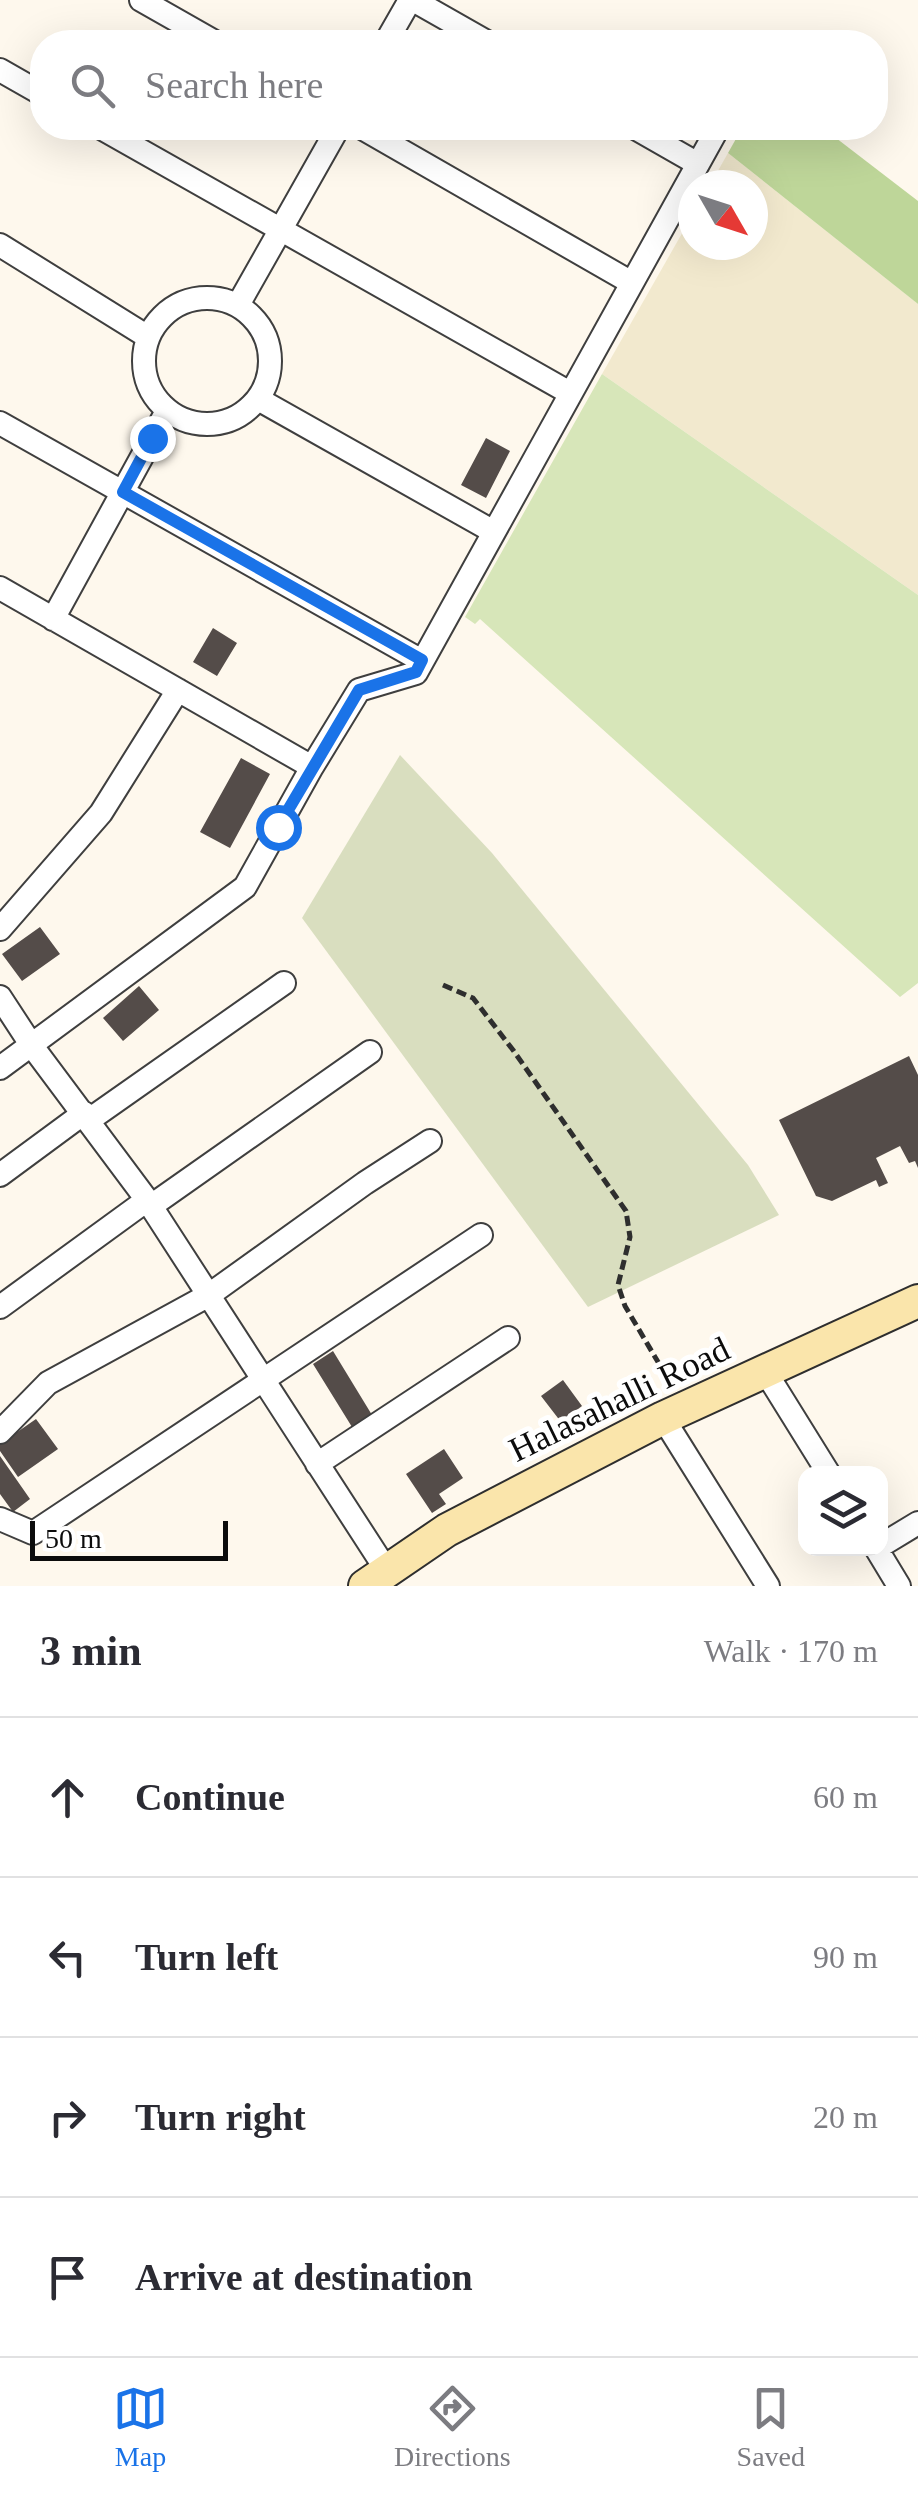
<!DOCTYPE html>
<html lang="en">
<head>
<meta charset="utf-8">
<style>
  :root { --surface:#fff; --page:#f2f2f3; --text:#2b2b33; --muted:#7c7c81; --line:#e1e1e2; --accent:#1a73e8 }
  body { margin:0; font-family:Georgia,serif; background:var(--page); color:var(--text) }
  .controls { position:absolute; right:30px; bottom:30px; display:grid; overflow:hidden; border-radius:20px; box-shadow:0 10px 40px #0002 }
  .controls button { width:90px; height:90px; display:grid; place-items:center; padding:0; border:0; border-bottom:2px solid var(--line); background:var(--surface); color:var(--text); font:50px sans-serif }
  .compass { position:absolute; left:678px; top:170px; width:90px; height:90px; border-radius:50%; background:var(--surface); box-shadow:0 10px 40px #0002; rotate:129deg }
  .scale { position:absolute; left:30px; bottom:25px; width:198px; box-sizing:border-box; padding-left:10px; border:5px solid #0c0c0c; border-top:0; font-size:28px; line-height:35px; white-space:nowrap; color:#0c0c0c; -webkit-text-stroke:8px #fff; paint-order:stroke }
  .stop { position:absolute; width:30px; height:30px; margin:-22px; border:8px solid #1a73e8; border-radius:50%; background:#fff }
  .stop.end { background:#1a73e8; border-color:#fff; box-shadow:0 2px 10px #0008 }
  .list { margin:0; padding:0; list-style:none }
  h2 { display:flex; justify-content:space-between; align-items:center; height:130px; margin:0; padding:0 40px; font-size:42px }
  h2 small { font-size:32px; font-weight:400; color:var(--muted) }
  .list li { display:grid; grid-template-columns:65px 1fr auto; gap:30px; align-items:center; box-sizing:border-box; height:160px; padding:0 40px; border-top:2px solid var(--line) }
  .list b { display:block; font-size:38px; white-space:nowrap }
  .list em { font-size:32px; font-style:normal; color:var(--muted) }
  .icon { flex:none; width:55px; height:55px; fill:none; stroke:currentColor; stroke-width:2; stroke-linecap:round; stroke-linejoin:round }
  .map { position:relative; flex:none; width:918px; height:1586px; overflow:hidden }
  .search { position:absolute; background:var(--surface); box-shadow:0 10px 40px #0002; left:30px; right:30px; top:30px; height:110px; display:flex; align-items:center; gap:25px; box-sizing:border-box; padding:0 35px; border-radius:40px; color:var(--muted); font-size:38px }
  .sheet { height:770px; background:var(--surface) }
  nav { display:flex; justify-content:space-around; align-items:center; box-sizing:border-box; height:140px; border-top:2px solid var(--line); background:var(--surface); font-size:28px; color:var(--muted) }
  nav a { display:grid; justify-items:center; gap:5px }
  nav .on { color:var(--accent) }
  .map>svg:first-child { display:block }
</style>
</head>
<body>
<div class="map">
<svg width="918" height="1586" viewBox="0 0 918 1586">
  <rect width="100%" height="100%" fill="#fef8ed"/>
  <path fill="#f2e9ce" d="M728,153l190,151v291l-316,-221 91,-160v31h60v-60h-43z"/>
  <path fill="#d7e6b9" d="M602,374l316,221v388l-18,14 -420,-378 -5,5 -10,-7z"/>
  <path fill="#bed699" d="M742,128h81l95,73v103l-190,-151z"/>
  <path fill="#d9debf" d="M400,755l92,98 256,312 31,50 -191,92 -286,-389z"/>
  <path fill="#544c49" d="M486,438l24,13 -24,47 -25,-13z
    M213,628l24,15 -20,33 -24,-14z
    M241,758l29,16 -40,74 -30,-16z
    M40,927l20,27 -38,27 -20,-27z
    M139,986l20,24 -36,31 -20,-23z
    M909,1056l9,19v93l-3,-7 -6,2 -9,-17 -24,12 12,25 -9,4 -3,-7 -44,21 -16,-5 -37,-76z
    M333,1351l39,64 -20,12 -39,-63z
    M563,1380l19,26 -21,16 -20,-26z
    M36,1419l22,30 -40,28 -18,-26v-7z
    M444,1449l19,29 -24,16 7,10 -14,9 -26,-39z
    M0,1456l30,43 -17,13 -13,-18z"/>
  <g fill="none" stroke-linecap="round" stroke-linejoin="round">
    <g stroke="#3f3f3f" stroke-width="26">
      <path id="street" d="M141,0l74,42
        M413,0l74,42
        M386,42l24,-42
        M0,70l42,24
        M101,128l469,265
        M362,128l270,155
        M635,128l63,36
        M0,245l148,92
        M144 361a63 63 0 1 1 126 0a63 63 0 1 1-126 0Z
        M238,305l100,-177
        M258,399l236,133
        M0,423l422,238
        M0,588l312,179
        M53,619l114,-208
        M0,929l101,-116 77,-123
        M0,997l32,49 115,154 240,371
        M0,1068l245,-181 67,-120 47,-77 57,-17 302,-545
        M89,1120l195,-137
        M0,1175l84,-62
        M151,1206l219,-154
        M0,1307l147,-107
        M765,1371l64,103
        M663,1418l105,168
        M0,1432l48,-49 161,-88 156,-112 65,-42
        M317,1464l191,-126
        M0,1519l33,14 448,-298
        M880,1546l38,-23
        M876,1548l23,38"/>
    </g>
    <g stroke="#2e2e2e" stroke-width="36">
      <path id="secondary" d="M365,1586l82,-56 216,-112 255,-117"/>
    </g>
    <path stroke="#2e2e2e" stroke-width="5" stroke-dasharray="10 5" stroke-linecap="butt" d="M443,985l30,13 40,52 113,161 4,26 -12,48 7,21 46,78"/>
    <use href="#street" stroke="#fff" stroke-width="22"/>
    <use href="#secondary" stroke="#fae5ab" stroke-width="32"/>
  </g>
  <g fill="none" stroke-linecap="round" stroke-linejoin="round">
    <path stroke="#1a73e8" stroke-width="12" d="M152,438l-29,54 299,168 -6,12 -57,18 -81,137"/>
  </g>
  <g text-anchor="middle" stroke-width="10" stroke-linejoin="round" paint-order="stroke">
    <g font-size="35" fill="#0c0c0c" stroke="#fff">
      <text transform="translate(619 1399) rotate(-26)" y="12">Halasahalli Road</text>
    </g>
  </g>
</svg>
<div class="controls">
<button><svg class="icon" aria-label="layers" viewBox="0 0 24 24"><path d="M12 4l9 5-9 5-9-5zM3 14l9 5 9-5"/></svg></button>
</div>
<svg class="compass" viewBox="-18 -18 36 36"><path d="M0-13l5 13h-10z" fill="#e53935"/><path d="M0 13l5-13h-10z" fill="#7c7c81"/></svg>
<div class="scale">50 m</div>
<div class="stop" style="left:278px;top:827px"></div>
<div class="stop end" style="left:152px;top:438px"></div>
<div class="search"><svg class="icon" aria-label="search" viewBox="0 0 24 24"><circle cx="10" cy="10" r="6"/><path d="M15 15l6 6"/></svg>Search here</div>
</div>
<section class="sheet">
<h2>3 min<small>Walk · 170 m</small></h2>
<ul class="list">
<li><svg class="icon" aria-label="ahead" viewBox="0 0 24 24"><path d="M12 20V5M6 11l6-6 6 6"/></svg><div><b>Continue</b></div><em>60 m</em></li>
<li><svg class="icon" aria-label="left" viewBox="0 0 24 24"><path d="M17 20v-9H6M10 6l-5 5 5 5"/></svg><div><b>Turn left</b></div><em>90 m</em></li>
<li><svg class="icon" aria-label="right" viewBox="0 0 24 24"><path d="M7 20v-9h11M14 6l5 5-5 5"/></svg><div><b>Turn right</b></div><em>20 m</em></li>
<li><svg class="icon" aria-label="arrive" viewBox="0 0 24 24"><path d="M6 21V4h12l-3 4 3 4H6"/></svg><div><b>Arrive at destination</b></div></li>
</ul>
</section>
<nav>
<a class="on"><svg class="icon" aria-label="map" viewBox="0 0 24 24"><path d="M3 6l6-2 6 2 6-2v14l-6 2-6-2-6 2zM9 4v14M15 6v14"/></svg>Map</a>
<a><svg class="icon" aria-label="directions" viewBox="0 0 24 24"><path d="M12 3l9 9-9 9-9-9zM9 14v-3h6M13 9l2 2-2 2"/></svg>Directions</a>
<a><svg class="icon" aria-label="saved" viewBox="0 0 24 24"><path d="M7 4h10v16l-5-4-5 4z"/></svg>Saved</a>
</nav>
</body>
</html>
